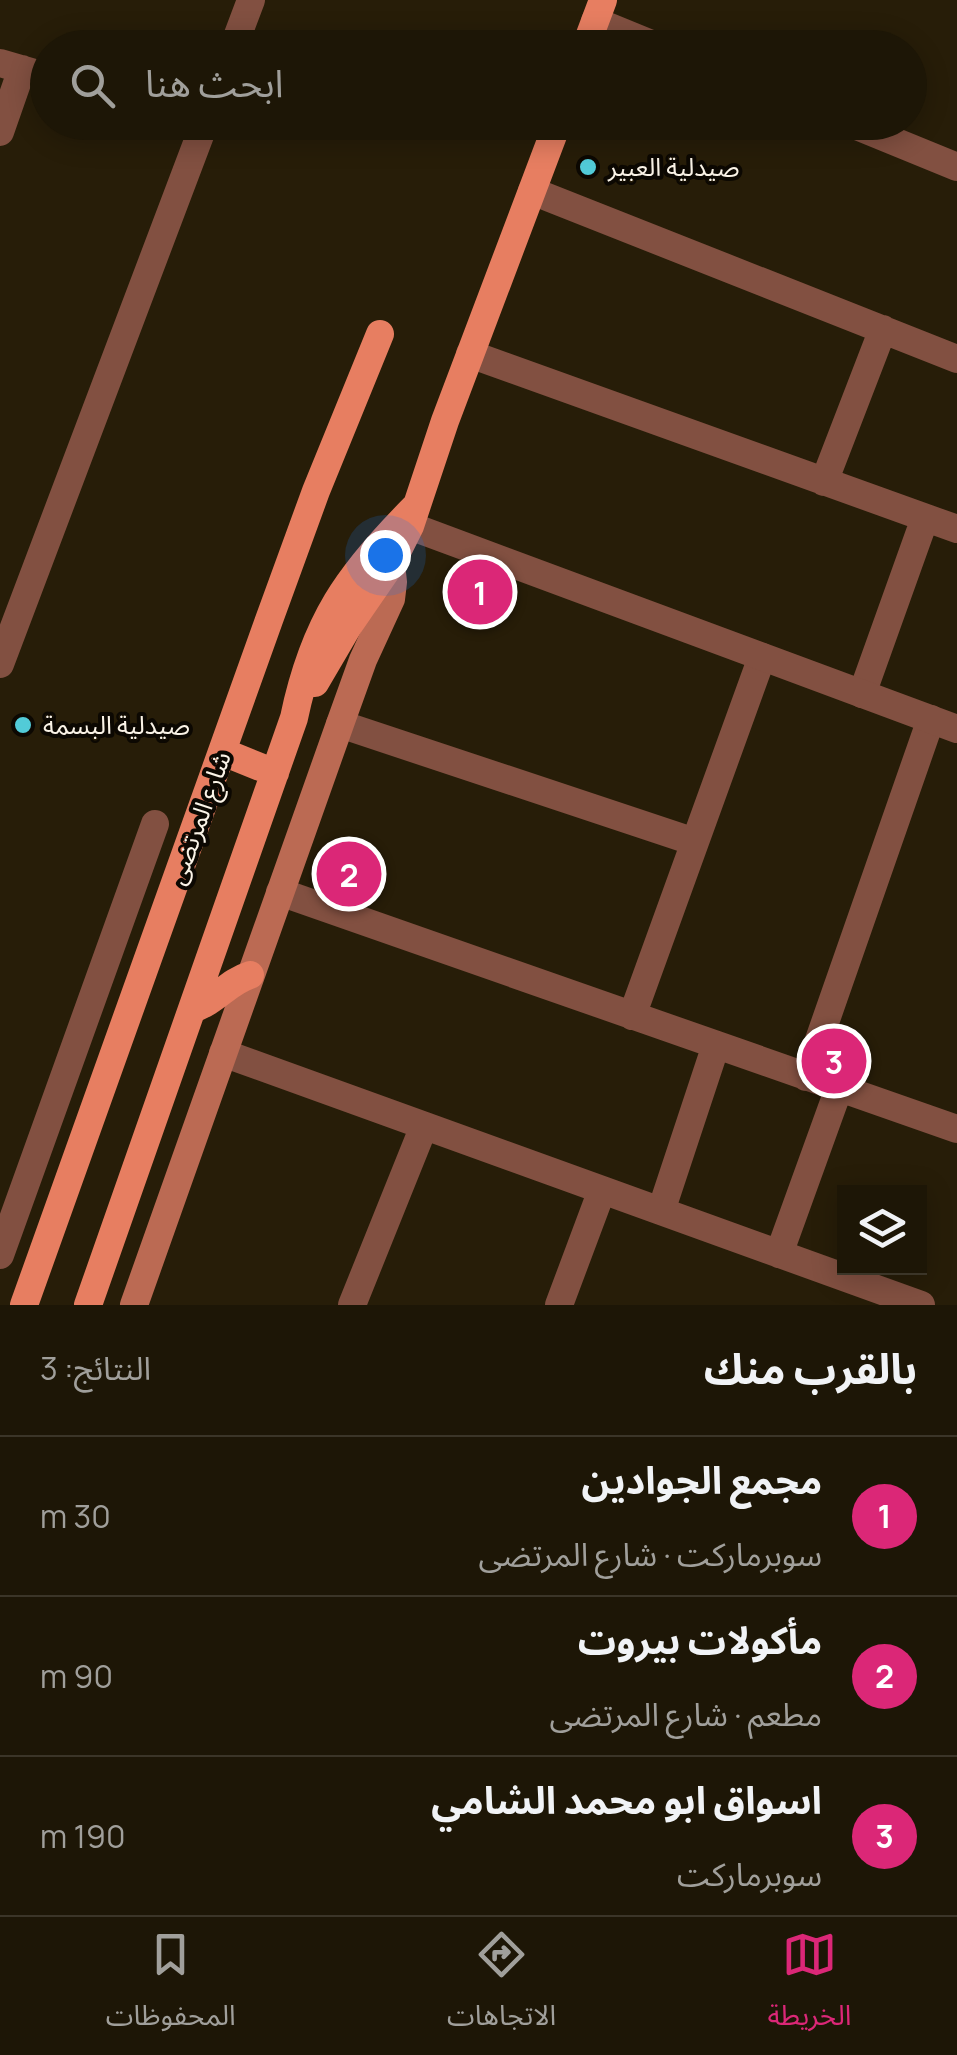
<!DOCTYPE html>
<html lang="ar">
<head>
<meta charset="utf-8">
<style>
  :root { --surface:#1d1606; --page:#251f10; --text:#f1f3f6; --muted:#a09f9b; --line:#3b3528; --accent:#db2777 }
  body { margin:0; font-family:Manrope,"Noto Sans Arabic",sans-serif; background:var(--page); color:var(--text); direction:rtl }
  .controls { position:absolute; right:30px; bottom:30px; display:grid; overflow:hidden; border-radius:0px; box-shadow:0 5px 25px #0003 }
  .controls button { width:90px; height:90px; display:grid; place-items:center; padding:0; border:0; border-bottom:2px solid var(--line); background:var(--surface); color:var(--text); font:50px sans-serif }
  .you { position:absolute; left:385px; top:555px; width:35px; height:35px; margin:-25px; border:8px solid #fff; border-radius:50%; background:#1a73e8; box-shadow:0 0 0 15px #1a73e833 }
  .badge { display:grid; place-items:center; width:65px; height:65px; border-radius:50%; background:var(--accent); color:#fff; font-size:32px; font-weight:700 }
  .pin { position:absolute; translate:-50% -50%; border:5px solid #fff; box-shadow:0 2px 10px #0006 }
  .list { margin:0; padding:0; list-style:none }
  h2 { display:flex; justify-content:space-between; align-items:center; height:130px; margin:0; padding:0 40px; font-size:42px }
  h2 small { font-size:32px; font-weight:400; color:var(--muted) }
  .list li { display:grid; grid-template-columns:65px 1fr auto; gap:30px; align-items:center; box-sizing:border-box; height:160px; padding:0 40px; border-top:2px solid var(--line) }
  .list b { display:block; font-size:38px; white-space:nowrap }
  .list p { margin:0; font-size:32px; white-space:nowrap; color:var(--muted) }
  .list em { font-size:32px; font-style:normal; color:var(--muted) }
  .icon { flex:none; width:55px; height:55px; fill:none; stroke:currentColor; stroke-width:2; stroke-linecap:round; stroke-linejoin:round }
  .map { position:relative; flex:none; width:957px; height:1305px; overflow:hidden; direction:ltr }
  .search { position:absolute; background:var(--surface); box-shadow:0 5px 25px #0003; left:30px; right:30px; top:30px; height:110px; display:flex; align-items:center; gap:25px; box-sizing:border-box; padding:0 35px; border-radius:55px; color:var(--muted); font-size:38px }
  .sheet { height:610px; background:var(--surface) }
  nav { display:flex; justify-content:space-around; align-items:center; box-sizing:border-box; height:140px; border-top:2px solid var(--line); background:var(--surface); font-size:28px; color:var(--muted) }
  nav a { display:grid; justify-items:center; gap:5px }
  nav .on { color:var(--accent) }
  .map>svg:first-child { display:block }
</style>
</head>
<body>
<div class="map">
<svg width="957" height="1305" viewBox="0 0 957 1305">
  <rect width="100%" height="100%" fill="#271d08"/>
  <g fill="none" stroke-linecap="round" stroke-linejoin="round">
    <path stroke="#825041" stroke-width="28" d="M595,21l66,27
      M0,63l48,14
      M847,122l110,45
      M0,132l22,-63
      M532,191l425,168
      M470,354l487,175
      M824,482l59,-153
      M862,694l63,-176
      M340,724l355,118
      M280,892l677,237
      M632,1016l130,-359
      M223,1053l698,252
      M806,1077l125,-358
      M661,1211l55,-166
      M779,1254l60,-166
      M352,1305l72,-179
      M559,1305l43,-115"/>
    <path stroke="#825041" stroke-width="28" d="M233,48l18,-48
      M410,526l547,203
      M0,664l205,-542
      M0,1255l155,-431"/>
    <path stroke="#bb6a53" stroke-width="28" d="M134,1305l206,-581 23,-64 28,-61 2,-17 -2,-18"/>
    <path stroke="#e77e61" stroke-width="28" d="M585,48l18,-48
      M315,683l34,-58 42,-61 19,-38 35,-105 113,-299
      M223,752l52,21
      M192,1009c23,-7 36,-27 58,-34
      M24,1305l245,-685 47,-129 64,-157
      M88,1305l206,-587c20,-96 54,-144 122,-212"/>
  </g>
  <g fill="#52cbd8" stroke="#0c0802" stroke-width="4">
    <circle cx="588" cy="167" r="10"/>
    <circle cx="23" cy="725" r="10"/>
  </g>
  <g text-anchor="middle" stroke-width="8" stroke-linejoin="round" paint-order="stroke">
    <g font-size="25" fill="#faf3e7" stroke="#0c0802" text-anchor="start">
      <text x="608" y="176">صيدلية العبير</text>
      <text x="43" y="734">صيدلية البسمة</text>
    </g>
    <g font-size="25" fill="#faf3e7" stroke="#0c0802">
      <text transform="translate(199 818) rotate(-70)" y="9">شارع المرتضى</text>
    </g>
  </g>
</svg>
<div class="controls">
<button><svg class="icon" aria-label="layers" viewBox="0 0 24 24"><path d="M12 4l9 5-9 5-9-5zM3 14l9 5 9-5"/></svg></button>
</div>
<div class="you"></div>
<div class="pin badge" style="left:480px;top:592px">1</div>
<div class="pin badge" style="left:349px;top:874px">2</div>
<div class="pin badge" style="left:834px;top:1061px">3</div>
<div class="search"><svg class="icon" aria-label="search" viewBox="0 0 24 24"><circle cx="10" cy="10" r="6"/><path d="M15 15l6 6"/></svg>ابحث هنا</div>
</div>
<section class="sheet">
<h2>بالقرب منك<small>النتائج: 3</small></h2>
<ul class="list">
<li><span class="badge">1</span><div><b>مجمع الجوادين</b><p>سوبرماركت · شارع المرتضى</p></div><em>30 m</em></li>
<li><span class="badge">2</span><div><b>مأكولات بيروت</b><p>مطعم · شارع المرتضى</p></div><em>90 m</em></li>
<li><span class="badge">3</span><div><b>اسواق ابو محمد الشامي</b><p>سوبرماركت</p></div><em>190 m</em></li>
</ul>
</section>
<nav>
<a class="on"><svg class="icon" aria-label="map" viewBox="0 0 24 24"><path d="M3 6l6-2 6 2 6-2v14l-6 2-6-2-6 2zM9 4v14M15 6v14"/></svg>الخريطة</a>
<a><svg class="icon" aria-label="directions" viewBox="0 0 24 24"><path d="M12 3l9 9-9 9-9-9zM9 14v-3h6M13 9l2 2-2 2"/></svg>الاتجاهات</a>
<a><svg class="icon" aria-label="saved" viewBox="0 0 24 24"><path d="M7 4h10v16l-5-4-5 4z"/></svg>المحفوظات</a>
</nav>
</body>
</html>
